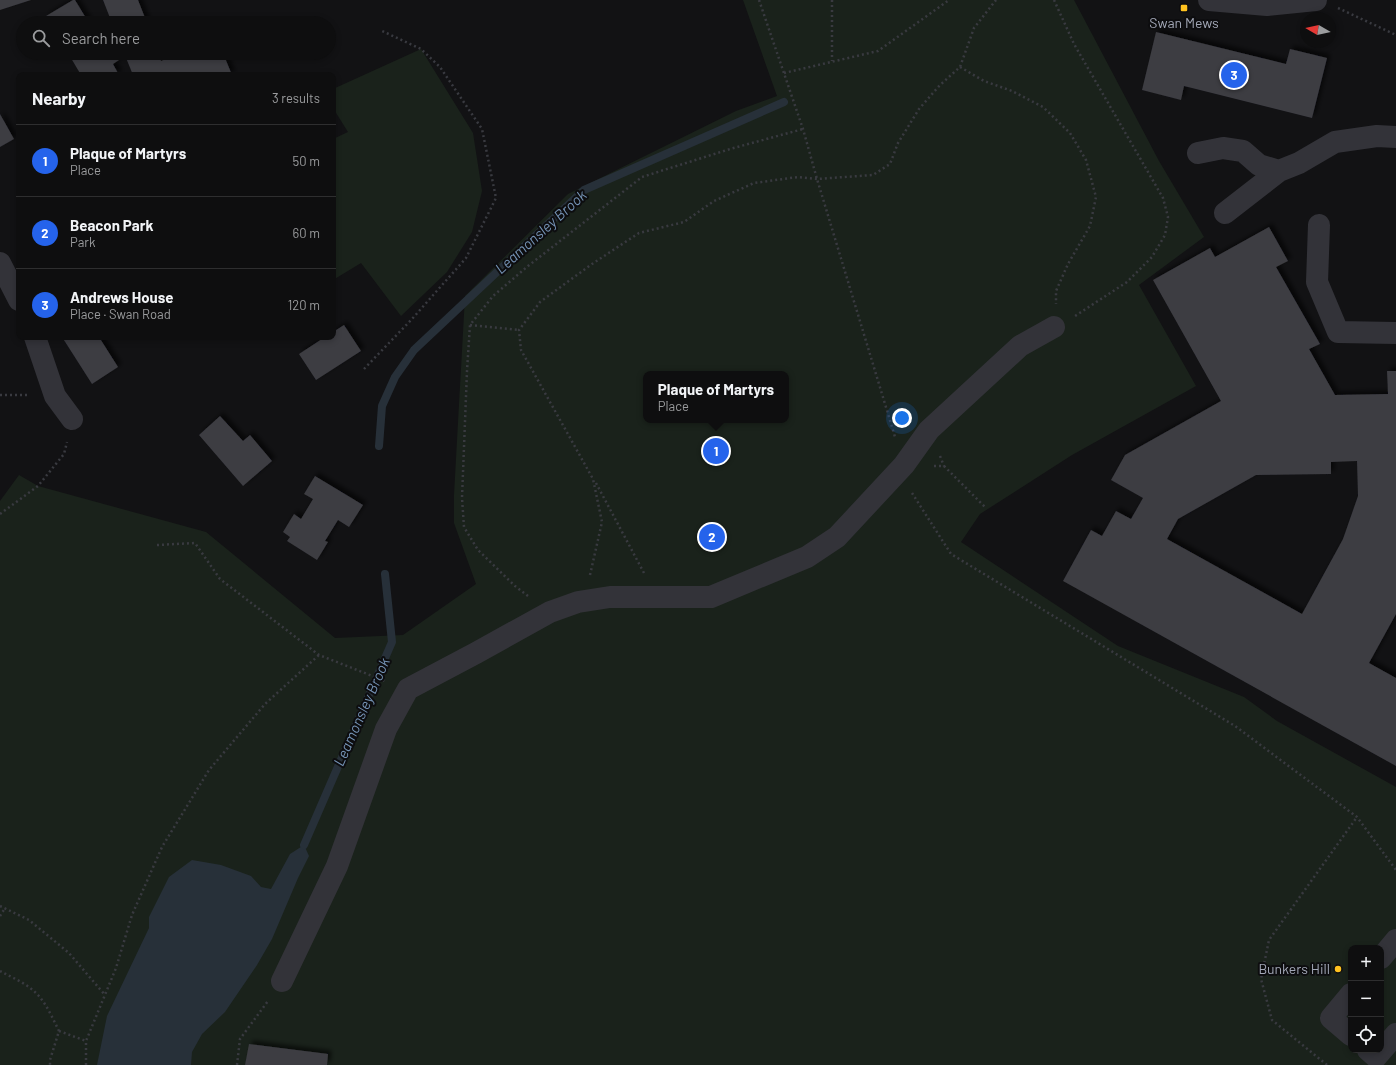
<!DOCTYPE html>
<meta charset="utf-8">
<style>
:root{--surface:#0e0e0f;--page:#171718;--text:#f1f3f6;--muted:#9b9c9e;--line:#2e2e2f;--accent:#2563eb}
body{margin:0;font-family:Barlow,sans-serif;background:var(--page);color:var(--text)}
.controls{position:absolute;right:12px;bottom:12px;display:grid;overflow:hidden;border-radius:8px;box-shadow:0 2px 6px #0003}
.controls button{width:36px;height:36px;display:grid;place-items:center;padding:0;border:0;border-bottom:1px solid var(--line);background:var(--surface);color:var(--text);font:20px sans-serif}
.compass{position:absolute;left:1300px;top:12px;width:36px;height:36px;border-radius:50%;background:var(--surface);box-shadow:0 2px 6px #0003;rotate:279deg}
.you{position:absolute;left:902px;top:418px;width:14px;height:14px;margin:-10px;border:3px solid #fff;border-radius:50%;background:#1a73e8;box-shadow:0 0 0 6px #1a73e833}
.badge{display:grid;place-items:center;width:26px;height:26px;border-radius:50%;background:var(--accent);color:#fff;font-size:13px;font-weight:700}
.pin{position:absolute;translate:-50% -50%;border:2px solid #fff;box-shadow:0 1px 4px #0006}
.popup{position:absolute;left:643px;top:371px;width:146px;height:52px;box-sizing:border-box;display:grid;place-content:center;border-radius:8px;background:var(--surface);filter:drop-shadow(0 1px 3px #0005);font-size:13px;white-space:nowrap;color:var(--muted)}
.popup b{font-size:15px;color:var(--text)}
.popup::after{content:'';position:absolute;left:50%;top:100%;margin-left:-8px;border:8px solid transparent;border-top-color:var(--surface)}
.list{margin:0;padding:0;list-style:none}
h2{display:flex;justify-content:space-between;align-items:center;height:52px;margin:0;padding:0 16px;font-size:17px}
h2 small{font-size:13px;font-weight:400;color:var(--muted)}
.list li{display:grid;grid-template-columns:26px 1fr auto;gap:12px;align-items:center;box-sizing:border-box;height:72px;padding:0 16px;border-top:1px solid var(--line)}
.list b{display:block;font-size:15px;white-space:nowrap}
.list p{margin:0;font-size:13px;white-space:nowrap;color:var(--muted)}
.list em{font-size:13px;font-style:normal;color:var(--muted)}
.icon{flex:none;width:22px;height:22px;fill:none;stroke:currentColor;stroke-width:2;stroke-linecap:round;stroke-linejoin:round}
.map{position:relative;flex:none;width:1396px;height:1065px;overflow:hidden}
.search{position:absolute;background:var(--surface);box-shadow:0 2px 6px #0003;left:16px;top:16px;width:320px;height:44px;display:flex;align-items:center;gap:10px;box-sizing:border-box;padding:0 14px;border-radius:22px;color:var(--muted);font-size:15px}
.panel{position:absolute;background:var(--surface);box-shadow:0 2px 6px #0003;left:16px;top:72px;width:320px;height:268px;border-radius:8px}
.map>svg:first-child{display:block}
.green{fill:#1a221b;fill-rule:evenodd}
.water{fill:#273039}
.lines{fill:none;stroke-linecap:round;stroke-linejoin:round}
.stream{stroke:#273039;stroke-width:8}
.building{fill:#3c3c42;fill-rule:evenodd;filter:url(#shadow)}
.path{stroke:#393a40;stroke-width:2.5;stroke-dasharray:2 3;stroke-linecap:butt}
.minor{stroke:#333339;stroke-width:22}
.poi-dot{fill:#ffc21f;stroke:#0d0d0f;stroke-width:1.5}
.labels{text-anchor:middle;stroke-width:4;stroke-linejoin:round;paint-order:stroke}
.poi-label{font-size:14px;fill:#a2a7b6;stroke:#0d0d0f}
.water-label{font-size:15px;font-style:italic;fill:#7593b5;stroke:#0d0d0f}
</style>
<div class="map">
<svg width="1396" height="1065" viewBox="0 0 1396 1065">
<defs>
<filter id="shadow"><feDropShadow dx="3.5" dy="-3.5" stdDeviation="2" flood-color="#0009"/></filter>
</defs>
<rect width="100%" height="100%" fill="#121214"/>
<path class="green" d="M743,0H1074L1159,161L1204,237L1139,285L1196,386L1072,455L980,514L961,542L1118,646L1244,697L1277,721L1396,787V1065H0V501L19,475L38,486L206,532L335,638L403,635L476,584L454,523V495L465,296L568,194L736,111L777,96ZM646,374H786V420H646ZM1351,948H1381V1050H1351Z
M421,49L473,133L482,191L472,232L447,272L401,316L361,263L333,280V139L348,132L333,108V89Z"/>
<path class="water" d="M304,845L309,856L298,878L272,939L257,965L225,1012L202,1034L192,1052L191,1065H97L107,1016L149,928V917L169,877L192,860L221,865L251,876L261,887L271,889L290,854Z"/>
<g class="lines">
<path class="stream" d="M379,446L382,406L395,377L414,350L584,190L784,102
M304,845L392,642L385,574"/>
</g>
<path class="building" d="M0,0H31L0,10Z
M73,0H75L89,23H50L46,16Z
M103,0H138L147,23H112Z
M1156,32L1286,64L1290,49L1327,58L1312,118L1184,86L1181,100L1142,90Z
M68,53H114L119,60L113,64L119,75H81Z
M124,53H158L161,61L181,53H223L232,75H133Z
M0,114L14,139L0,147Z
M1269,227L1288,261L1276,267L1320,344L1309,349L1335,395L1388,394L1387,371H1396V614L1369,663L1396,678V766L1063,581L1091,530L1102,536L1116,511L1131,519L1143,498L1111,480L1125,455L1221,401L1153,280L1210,248L1215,257ZM1357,461L1358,496L1343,539L1302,614L1167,539L1178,519L1256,475L1331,474V462Z
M344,325L361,351L316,380L299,354L325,337H333V332Z
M62,337H99L118,367L92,384Z
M220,416L243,441L250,435L272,461L243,486L199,435Z
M315,476L363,505L349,527L338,520L325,541L328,542L317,560L287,541L290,537L283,532L294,514L301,519L313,499L304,494Z
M249,1044L328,1054L327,1065H245Z"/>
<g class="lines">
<path class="path" d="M759,0L803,129L817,179L895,437
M832,0V61
M1054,0L1074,44L1163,198L1168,217L1165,235L1152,257L1127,282L1075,316
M1338,8L1396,35
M960,67L984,81L1012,91L1043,107L1070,133L1086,160L1096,197L1090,226L1068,264L1056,291V304
M784,73L878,51L949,0
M470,325L519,330
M364,369L412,319L466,258L496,198L482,129L440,67L421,49L380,30
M0,395H29
M940,456L944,466
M934,466H944L985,507
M596,483L644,573
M912,493L951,554L1235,726L1357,817L1396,870
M0,514L38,486L64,454L67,442
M157,545L195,543L220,579L319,655L385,681
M590,575L602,522L593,479L521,350L519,330L540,302L592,264L639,233L684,222L714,201L754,183L798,177L817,179L873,175L890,164L898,143L919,109L940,85L960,67L974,28L996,0
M528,596L515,586L478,550L464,527L462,498L467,371L470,325L493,296L528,266L642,177L730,149L803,129
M0,906L29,920L69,953L105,995
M0,916L5,908
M0,971C13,978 28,984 38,995C47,1005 53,1019 59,1031L50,1060V1065
M59,1031L86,1041
M86,1065V1041L116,968L132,915L162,847L209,770L265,704L319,655
M237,1065L240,1039L268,1001
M1327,1065L1272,1020L1261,979L1269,940L1357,817"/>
<path class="minor" d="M1209,0L1267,5L1316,0
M1198,153L1223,148L1243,151L1259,165L1279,171L1299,163L1335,142L1377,136L1396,137
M1225,213L1279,171
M1319,225L1317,282L1338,332L1396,333
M0,263L19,300
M35,337L55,396L72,419
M1381,958L1396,940
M282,981L337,866L386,729L408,689L476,653L550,612L578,602L610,597H711L807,557L837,537L904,465L929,430L1020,346L1054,327
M1351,994L1331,1018L1351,1035
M1368,1050L1376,1057L1396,1034"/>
</g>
<g class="poi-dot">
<rect x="1180" y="4" width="8" height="8" rx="2"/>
<circle cx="1338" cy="969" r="4"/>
</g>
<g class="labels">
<g class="poi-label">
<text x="1184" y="28">Swan Mews</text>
<text x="1330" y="974" text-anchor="end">Bunkers Hill</text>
</g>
<g class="water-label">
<text transform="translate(541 232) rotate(-42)" y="5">Leamonsley Brook</text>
<text transform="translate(362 712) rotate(-66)" y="5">Leamonsley Brook</text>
</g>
</g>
</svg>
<div class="controls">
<button>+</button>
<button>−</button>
<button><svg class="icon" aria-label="locate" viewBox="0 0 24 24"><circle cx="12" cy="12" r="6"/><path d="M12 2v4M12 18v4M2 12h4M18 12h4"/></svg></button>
</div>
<svg class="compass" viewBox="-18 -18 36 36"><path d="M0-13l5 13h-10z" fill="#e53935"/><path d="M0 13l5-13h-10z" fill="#9b9c9e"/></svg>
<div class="you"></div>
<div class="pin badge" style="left:716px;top:451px">1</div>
<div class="popup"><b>Plaque of Martyrs</b>Place</div>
<div class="pin badge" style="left:712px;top:537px">2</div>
<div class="pin badge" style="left:1234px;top:75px">3</div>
<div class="search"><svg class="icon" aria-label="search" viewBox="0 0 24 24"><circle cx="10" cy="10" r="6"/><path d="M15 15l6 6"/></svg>Search here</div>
<section class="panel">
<h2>Nearby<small>3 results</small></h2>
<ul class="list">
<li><span class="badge">1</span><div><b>Plaque of Martyrs</b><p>Place</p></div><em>50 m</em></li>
<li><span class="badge">2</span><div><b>Beacon Park</b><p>Park</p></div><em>60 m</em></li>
<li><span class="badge">3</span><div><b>Andrews House</b><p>Place · Swan Road</p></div><em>120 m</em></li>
</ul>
</section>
</div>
